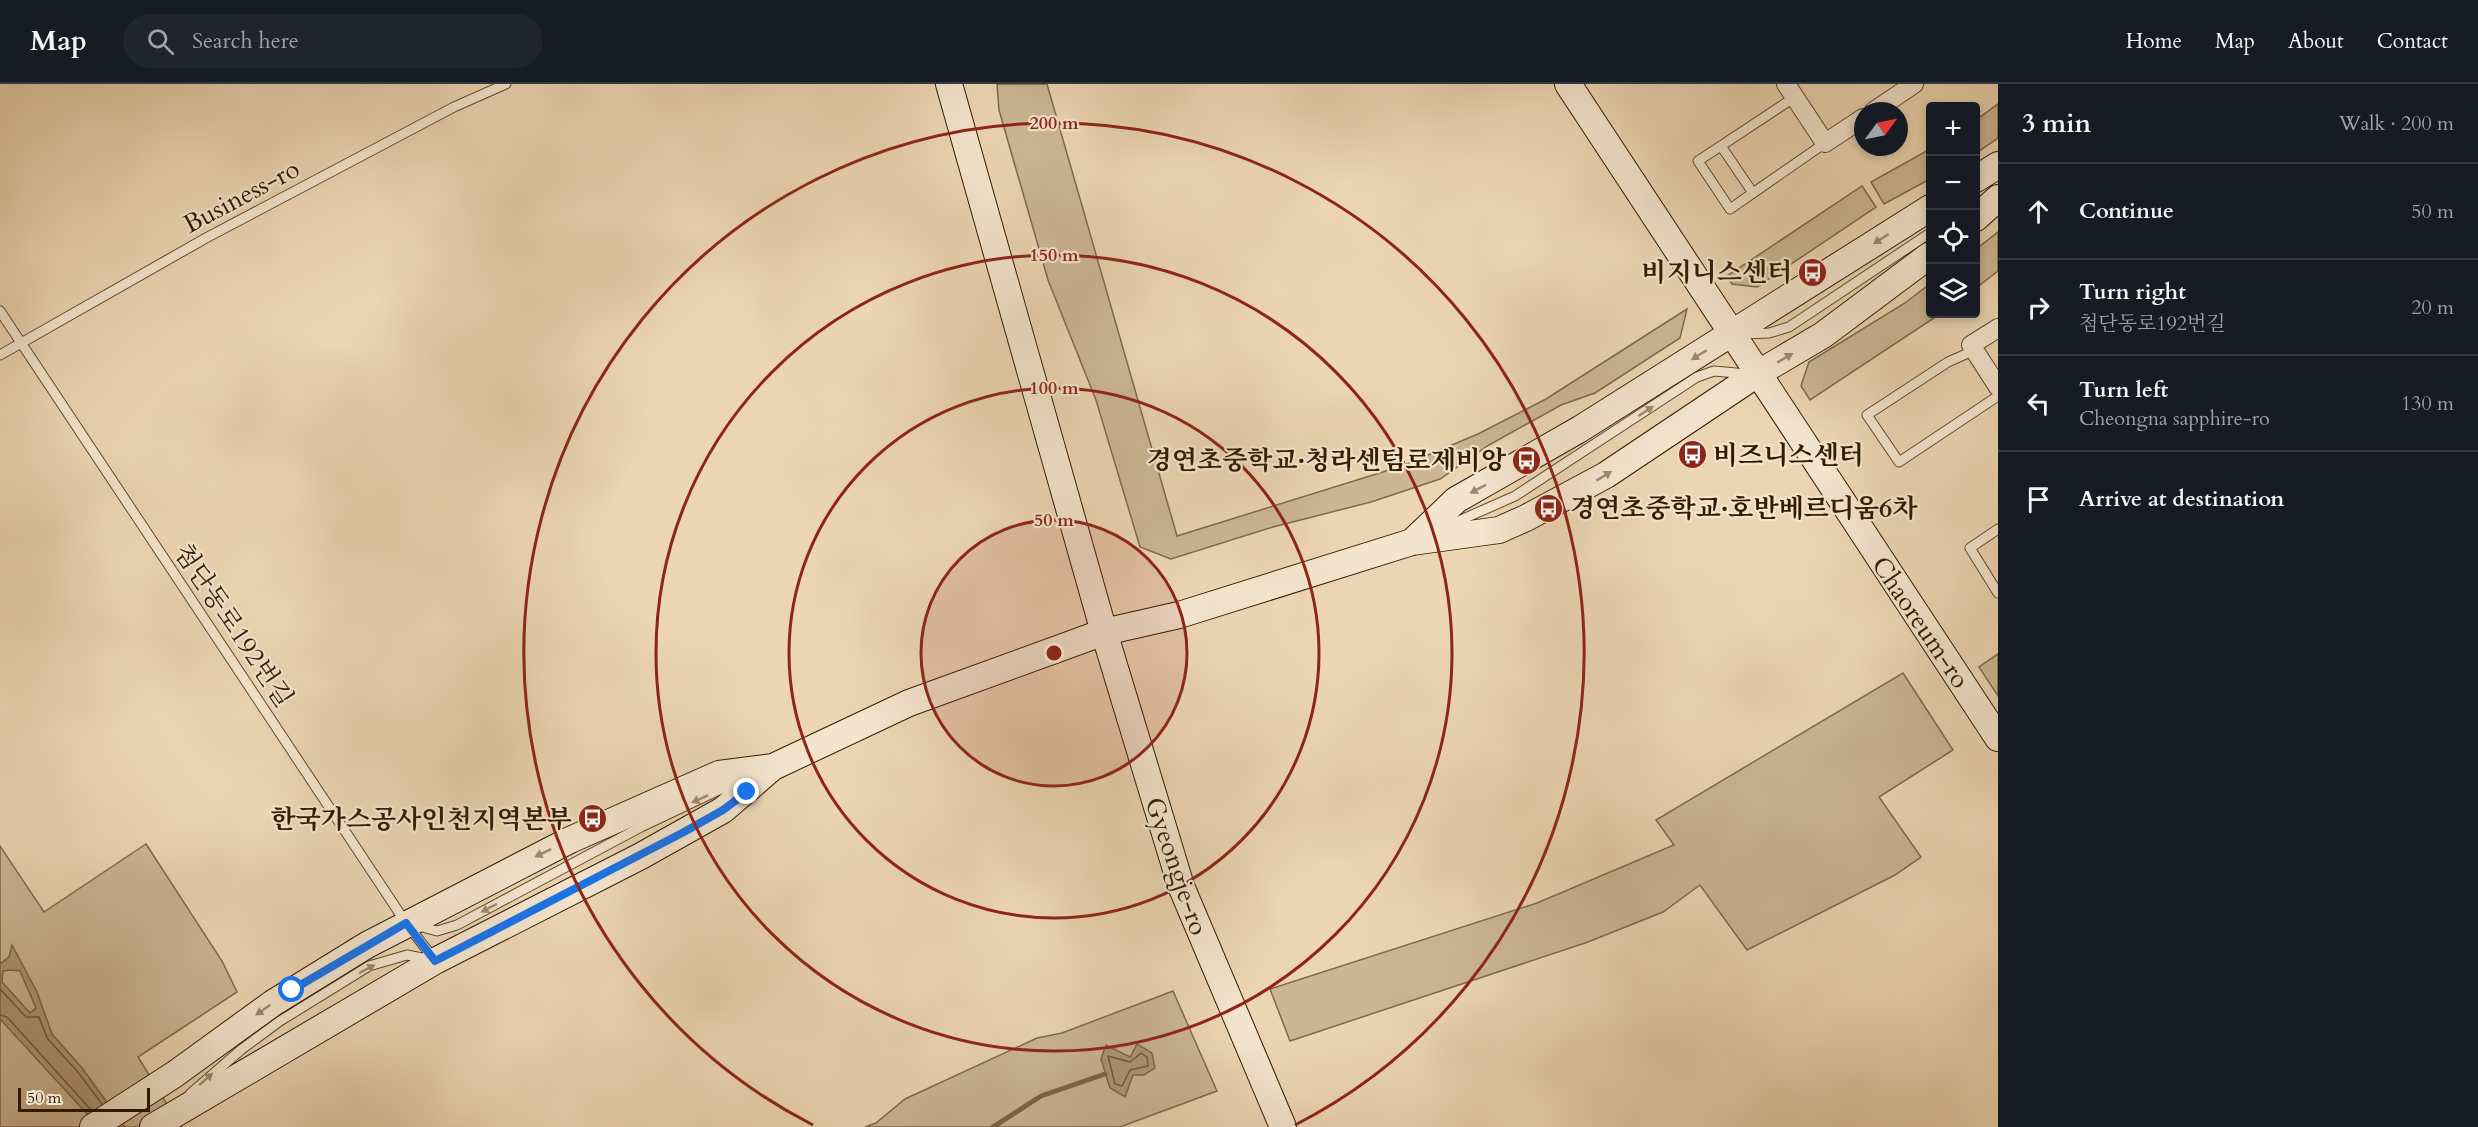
<!DOCTYPE html>
<meta charset="utf-8">
<style>
:root{--surface:#171b24;--page:#20242c;--text:#f1f3f6;--muted:#9ea1a6;--line:#363941}
body{margin:0;font-family:Cardo,"Noto Serif KR",serif;background:var(--page);color:var(--text)}
.controls{position:absolute;right:18px;top:18px;display:grid;overflow:hidden;border-radius:6px;box-shadow:0 3px 9px #0003}
.controls button{width:54px;height:54px;display:grid;place-items:center;padding:0;border:0;border-bottom:2px solid var(--line);background:var(--surface);color:var(--text);font:30px sans-serif}
.compass{position:absolute;left:1854px;top:18px;width:54px;height:54px;border-radius:50%;background:var(--surface);box-shadow:0 3px 9px #0003;rotate:57deg}
.scale{position:absolute;left:18px;bottom:15px;width:132px;box-sizing:border-box;padding-left:6px;border:3px solid #321c00;border-top:0;font-size:16px;line-height:21px;white-space:nowrap;color:#321c00;-webkit-text-stroke:4px #f3e4cd;paint-order:stroke}
.stop{position:absolute;width:18px;height:18px;margin:-14px;border:4px solid #1a73e8;border-radius:50%;background:#fff}
.stop.end{background:#1a73e8;border-color:#fff;box-shadow:0 2px 6px #0008}
.list{margin:0;padding:0;list-style:none}
h2{display:flex;justify-content:space-between;align-items:center;height:78px;margin:0;padding:0 24px;font-size:26px}
h2 small{font-size:20px;font-weight:400;color:var(--muted)}
.list li{display:grid;grid-template-columns:39px 1fr auto;gap:18px;align-items:center;box-sizing:border-box;height:96px;padding:0 24px;border-top:2px solid var(--line)}
.list b{display:block;font-size:22px;white-space:nowrap}
.list p{margin:0;font-size:20px;white-space:nowrap;color:var(--muted)}
.list em{font-size:20px;font-style:normal;color:var(--muted)}
.icon{flex:none;width:33px;height:33px;fill:none;stroke:currentColor;stroke-width:2;stroke-linecap:round;stroke-linejoin:round}
.map{position:relative;flex:none;width:1998px;height:1043px;overflow:hidden}
header{display:flex;align-items:center;gap:36px;box-sizing:border-box;height:84px;padding:0 30px;background:var(--surface);border-bottom:2px solid var(--line)}
header strong{font-size:28px}
nav{display:flex;gap:33px;margin-inline-start:auto;font-size:21px}
.search{width:420px;height:54px;background:var(--page);display:flex;align-items:center;gap:15px;box-sizing:border-box;padding:0 21px;border-radius:33px;color:var(--muted);font-size:22px}
main{display:flex}
aside{flex:1;background:var(--surface)}
.map>svg:first-child{display:block}
.green{fill:#ccb694;stroke:#7f694a;stroke-width:1.5}
.water{fill:#ad9675;stroke:#7c6546;stroke-width:1.5;fill-rule:evenodd}
.lines{fill:none;stroke-linecap:round;stroke-linejoin:round}
.shore{stroke:#70593a;stroke-width:1.5}
.stream{stroke:#7c6546;stroke-width:5}
.lane-casing{stroke:#604a2c;stroke-width:11}
.street-casing{stroke:#604a2c;stroke-width:20}
.secondary-casing{stroke:#321c00;stroke-width:28}
.lane{stroke:#f3e4cd;stroke-width:9}
.street{stroke:#f3e4cd;stroke-width:18}
.secondary{stroke:#f3e4cd;stroke-width:26}
.oneway{fill:#9c8a71}
.route{stroke:#1a73e8;stroke-width:8}
.ring{fill:none;stroke:#8f2418;stroke-width:3}
.labels{text-anchor:middle;stroke-width:4.5;stroke-linejoin:round;paint-order:stroke}
.street-label{font-size:26px;fill:#321c00;stroke:#f3e4cd}
.poi-label{font-size:26px;font-weight:bold;fill:#321c00;stroke:#f3e4cd;text-anchor:end}
.centre{fill:#8f2418;stroke:#f3e4cd;stroke-width:3}
.ring-label{font-size:18px;text-anchor:middle;font-weight:bold;fill:#8f2418;stroke:#f3e4cd;stroke-width:4.5;stroke-linejoin:round;paint-order:stroke}
</style>
<header>
<strong>Map</strong>
<div class="search"><svg class="icon" aria-label="search" viewBox="0 0 24 24"><circle cx="10" cy="10" r="6"/><path d="M15 15l6 6"/></svg>Search here</div>
<nav><a>Home</a><a>Map</a><a>About</a><a>Contact</a></nav>
</header>
<main>
<div class="map">
<svg width="1998" height="1043" viewBox="0 0 1998 1043">
<rect width="100%" height="100%" fill="#ecd5b2"/>
<filter id="stains"><feTurbulence type="fractalNoise" baseFrequency=".00333" numOctaves="4"/><feColorMatrix values="0 0 0 0 .2 0 0 0 0 .09 0 0 0 0 .02 0 0 0 .5 -.17"/></filter>
<radialGradient id="worn" r=".72"><stop offset=".6" stop-color="#630" stop-opacity="0"/><stop offset="1" stop-color="#630" stop-opacity=".3"/></radialGradient>
<path class="green" d="M997,0H1047L1177,452L1402,382L1478,350L1546,315L1687,225L1680,254L1595,309L1561,321L1489,361L1440,395L1371,418L1273,443L1171,475L1140,463L1096,316L1048,196L999,26Z
M1998,20V54L1976,69V36Z
M1930,65V95L1884,120L1871,98Z
M1862,102L1876,123L1757,203L1732,200L1727,192Z
M1998,148V187L1976,204V165Z
M1930,200V230H1940L1810,316L1801,302L1809,278L1905,219Z
M1998,570V612L1979,583Z
M1903,589L1953,666L1879,713L1921,773L1895,791L1747,866L1700,801L1663,828L1588,858L1290,957L1270,905L1537,819L1674,761L1656,736Z
M146,760L222,877L237,908L138,973L181,1043H0V762L44,828Z
M1173,907L1217,1007L1120,1043H865L876,1039L905,1015L1037,954L1062,949Z"/>
<path class="water" d="M12,861L37,908L52,950L82,984L125,1043H99L0,935V880L9,873ZM10,886L20,887L36,924L30,929L2,898L3,887Z
M1137,960L1152,969L1155,984L1144,991H1133L1125,1013L1110,1004L1101,975L1106,961L1130,973Z"/>
<g class="lines">
<path class="shore" d="M0,905L26,933H39L47,954L77,987L102,1020
M0,931L7,933L92,1027
M1141,969L1147,973L1148,982L1130,986L1122,1002L1115,1000L1108,972L1130,978Z"/>
<path class="stream" d="M993,1043L1041,1012L1105,990"/>
<defs>
<path id="lane" d="M1795,13L1698,77L1730,125L1825,59
M1721,62L1753,109
M0,227L406,839L434,875
M1743,250L1769,249L1789,243L1930,149
M1975,266L1948,278L1867,331L1899,378L1998,312
M0,271L206,154L454,23L506,0
M1445,443L1515,412L1697,293L1714,287L1747,290
M1998,445L1970,464L1998,509
M415,841L437,847L457,841L641,743L740,696
M190,1010L242,965L280,937L369,882L407,871L427,875"/>
<path id="street" d="M1786,0L1825,59L1863,34
M1874,27L1914,0
M1998,244L1971,261L1998,303"/>
<path id="secondary" d="M949,0L1104,548L1181,802L1283,1043
M1568,0L1998,654
M1976,95L1998,81
M1976,134L1998,114
M1412,458L1456,416L1580,345L1930,124
M93,1043L175,990L273,919L367,861L570,756L719,690L773,683L909,619L1104,548L1179,531L1412,458L1499,446L1526,434L1606,391L1757,290L1823,251L1930,171
M153,1043L435,877L641,772L723,726L773,683"/>
</defs>
<use href="#lane" class="lane-casing"/>
<use href="#street" class="street-casing"/>
<use href="#secondary" class="secondary-casing"/>
<use href="#lane" class="lane"/>
<use href="#street" class="street"/>
<use href="#secondary" class="secondary"/>
</g>
<defs><path id="oneway-solid" d="M-6-.8H1V-3.2L6.5 0L1 3.2V.8H-6Z" transform="scale(1.5)"/></defs>
<g class="oneway">
<use href="#oneway-solid" transform="translate(1881 155) rotate(147)"/>
<use href="#oneway-solid" transform="translate(1699 271) rotate(148)"/>
<use href="#oneway-solid" transform="translate(1785 274) rotate(-31)"/>
<use href="#oneway-solid" transform="translate(1646 327) rotate(-33)"/>
<use href="#oneway-solid" transform="translate(1604 392) rotate(-31)"/>
<use href="#oneway-solid" transform="translate(1478 405) rotate(153)"/>
<use href="#oneway-solid" transform="translate(700 715) rotate(155)"/>
<use href="#oneway-solid" transform="translate(543 769) rotate(154)"/>
<use href="#oneway-solid" transform="translate(489 824) rotate(153)"/>
<use href="#oneway-solid" transform="translate(367 885) rotate(-28)"/>
<use href="#oneway-solid" transform="translate(263 926) rotate(145)"/>
<use href="#oneway-solid" transform="translate(206 995) rotate(-42)"/>
</g>
<g class="lines">
<path class="route" d="M292,906L406,839L435,877L684,748L723,726L747,708"/>
</g>
<circle cx="1054" cy="569" r="133" fill="#8f2418" fill-opacity=".12"/>
<g class="ring">
<circle cx="1054" cy="569" r="133"/>
<circle cx="1054" cy="569" r="265"/>
<circle cx="1054" cy="569" r="398"/>
<path d="M813 1041A530 530 0 1 1 1295 1041"/>
</g>
<defs>
<symbol id="bus-disc" viewBox="-11 -11 22 22"><circle r="9.5" fill="#8f2418" stroke="#f3e4cd"/><path d="M-5-6H5V4H4V6H2V4H-2V6H-4V4H-5ZM-3.5-4V0h7V-4ZM-3.5 1.2v1.5H-2V1.2ZM2 1.2v1.5H3.5V1.2Z" fill="#fff"/></symbol>
</defs>
<g fill-rule="evenodd">
<use href="#bus-disc" x="1796" y="172" width="33" height="33"/>
<use href="#bus-disc" x="1676" y="354" width="33" height="33"/>
<use href="#bus-disc" x="1510" y="360" width="33" height="33"/>
<use href="#bus-disc" x="1532" y="408" width="33" height="33"/>
<use href="#bus-disc" x="576" y="718" width="33" height="33"/>
</g>
<g class="labels">
<g class="street-label">
<text transform="translate(241 112) rotate(-28)" y="9">Business-ro</text>
<text transform="translate(1921 538) rotate(56)" y="9">Chaoreum-ro</text>
<text transform="translate(234 541) rotate(56)" y="9">첨단동로192번길</text>
<text transform="translate(1177 782) rotate(71)" y="9">Gyeongje-ro</text>
</g>
<g class="poi-label">
<text x="1792" y="197">비지니스센터</text>
<text x="1713" y="380" text-anchor="start">비즈니스센터</text>
<text x="1506" y="385">경연초중학교·청라센텀로제비앙</text>
<text x="1570" y="433" text-anchor="start">경연초중학교·호반베르디움6차</text>
<text x="572" y="744">한국가스공사인천지역본부</text>
</g>
</g>
<circle cx="1054" cy="569" r="9" class="centre"/>
<g class="ring-label">
<text x="1054" y="45">200 m</text>
<text x="1054" y="177">150 m</text>
<text x="1054" y="310">100 m</text>
<text x="1054" y="442">50 m</text>
</g>
<rect width="100%" height="100%" filter="url(#stains)"/>
<rect width="100%" height="100%" fill="url(#worn)"/>
</svg>
<div class="controls">
<button>+</button>
<button>−</button>
<button><svg class="icon" aria-label="locate" viewBox="0 0 24 24"><circle cx="12" cy="12" r="6"/><path d="M12 2v4M12 18v4M2 12h4M18 12h4"/></svg></button>
<button><svg class="icon" aria-label="layers" viewBox="0 0 24 24"><path d="M12 4l9 5-9 5-9-5zM3 14l9 5 9-5"/></svg></button>
</div>
<svg class="compass" viewBox="-18 -18 36 36"><path d="M0-13l5 13h-10z" fill="#e53935"/><path d="M0 13l5-13h-10z" fill="#9ea1a6"/></svg>
<div class="scale">50 m</div>
<div class="stop" style="left:292px;top:906px"></div>
<div class="stop end" style="left:747px;top:708px"></div>
</div>
<aside>
<h2>3 min<small>Walk · 200 m</small></h2>
<ul class="list">
<li><svg class="icon" aria-label="ahead" viewBox="0 0 24 24"><path d="M12 20V5M6 11l6-6 6 6"/></svg><div><b>Continue</b></div><em>50 m</em></li>
<li><svg class="icon" aria-label="right" viewBox="0 0 24 24"><path d="M7 20v-9h11M14 6l5 5-5 5"/></svg><div><b>Turn right</b><p>첨단동로192번길</p></div><em>20 m</em></li>
<li><svg class="icon" aria-label="left" viewBox="0 0 24 24"><path d="M17 20v-9H6M10 6l-5 5 5 5"/></svg><div><b>Turn left</b><p>Cheongna sapphire-ro</p></div><em>130 m</em></li>
<li><svg class="icon" aria-label="arrive" viewBox="0 0 24 24"><path d="M6 21V4h12l-3 4 3 4H6"/></svg><div><b>Arrive at destination</b></div></li>
</ul>
</aside>
</main>
